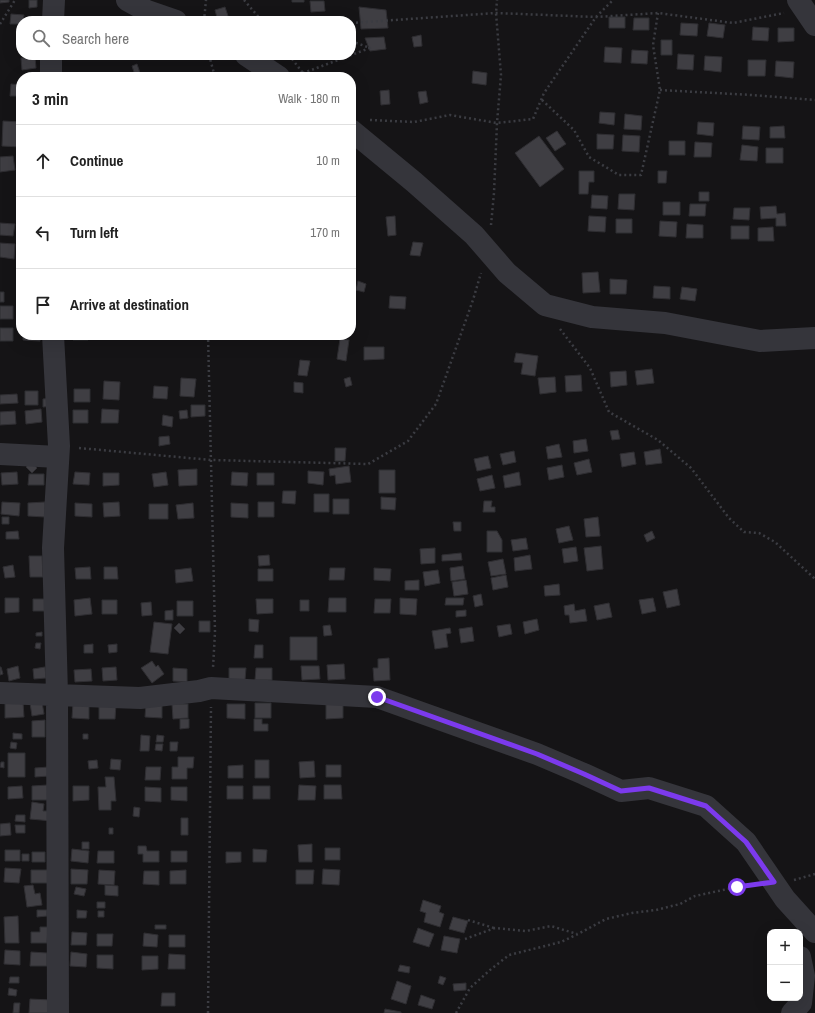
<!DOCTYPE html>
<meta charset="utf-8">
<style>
:root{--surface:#fff;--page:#f6f6f6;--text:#222;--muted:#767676;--line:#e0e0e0}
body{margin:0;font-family:"Archivo Narrow",sans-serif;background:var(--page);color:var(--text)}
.controls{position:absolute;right:12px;bottom:12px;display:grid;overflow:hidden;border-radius:8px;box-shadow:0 4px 16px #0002}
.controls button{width:36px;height:36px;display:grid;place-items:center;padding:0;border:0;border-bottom:1px solid var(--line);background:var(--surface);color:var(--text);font:20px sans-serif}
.stop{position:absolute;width:12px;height:12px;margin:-9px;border:3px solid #7c3aed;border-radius:50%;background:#fff}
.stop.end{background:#7c3aed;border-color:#fff;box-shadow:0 1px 4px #0008}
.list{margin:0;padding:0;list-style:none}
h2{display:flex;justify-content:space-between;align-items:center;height:52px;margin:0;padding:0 16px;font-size:17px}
h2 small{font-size:13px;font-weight:400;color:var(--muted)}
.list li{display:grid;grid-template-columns:26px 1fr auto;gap:12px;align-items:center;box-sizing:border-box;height:72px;padding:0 16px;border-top:1px solid var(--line)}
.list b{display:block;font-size:15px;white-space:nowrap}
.list em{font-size:13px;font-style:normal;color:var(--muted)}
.icon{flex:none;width:22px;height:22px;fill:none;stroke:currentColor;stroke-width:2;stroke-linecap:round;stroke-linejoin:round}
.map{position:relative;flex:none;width:815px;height:1013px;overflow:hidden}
.search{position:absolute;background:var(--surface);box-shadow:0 4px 16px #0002;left:16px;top:16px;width:340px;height:44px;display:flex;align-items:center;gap:10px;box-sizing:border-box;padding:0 14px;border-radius:16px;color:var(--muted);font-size:15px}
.panel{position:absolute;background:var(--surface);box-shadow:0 4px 16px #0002;left:16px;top:72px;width:340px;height:268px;border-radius:16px}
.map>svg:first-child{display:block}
.building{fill:#3f3e43;stroke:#2f2e32}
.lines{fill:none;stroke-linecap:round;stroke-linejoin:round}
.path{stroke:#3b3c42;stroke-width:2.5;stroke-dasharray:2 3;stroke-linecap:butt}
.minor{stroke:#35353b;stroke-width:22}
.route{stroke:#7c3aed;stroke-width:5}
</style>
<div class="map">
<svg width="815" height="1013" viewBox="0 0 815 1013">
<rect width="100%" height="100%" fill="#151416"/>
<path class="building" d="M0,0H9V2L0,3Z
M29,0H37V7L29,8Z
M292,0H304V2H292Z
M310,1H324L325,11L311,12Z
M225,7L229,19L218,21L215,10Z
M359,7L386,10L388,28L361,29Z
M11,14L24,15L23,21H21V24H10Z
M79,17L97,19V21H78Z
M609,17H625V28H609Z
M634,18H649V30H633Z
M681,23L698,24L697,36L680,35Z
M709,23L725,25L723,38L707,36Z
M753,27L769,28L768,41L752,40Z
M778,28H794V41L778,42Z
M421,35L422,46L414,47L412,37Z
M384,37L386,49L370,51L365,38Z
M661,40H672V55H661Z
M605,47L622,48L621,63L604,62Z
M632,50L648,51L647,64L631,63Z
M678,54L694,55L693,70L677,69Z
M705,56L722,57L721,72L704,70Z
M35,57L36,68L22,70L21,58Z
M748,60H766L765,76H748Z
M776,61L794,62L793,78L775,76Z
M137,64L140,73L135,75L132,66Z
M473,71L487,73L486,85L472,83Z
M11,84L21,85V96H10Z
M389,90L390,104L381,105L380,91Z
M426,91L428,102L420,104L418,92Z
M600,112L615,113L614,125L599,123Z
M625,114L642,116L641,130L624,129Z
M3,121L21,122V147L2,146Z
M698,122L714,123L713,136L697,134Z
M743,126L760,127L759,140L742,139Z
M784,126L785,138H770V127Z
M557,131L566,144L555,151L546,138Z
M597,134L614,135L613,149H597Z
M623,135L640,136L639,152L622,151Z
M539,136L564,169L540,187L515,153Z
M669,141H685V155H669Z
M695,142L712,143L711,157H694Z
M742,145L758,147L757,161L740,160Z
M766,148H783V163H766Z
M13,156L15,170L0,172V157Z
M351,167H352L355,176H351Z
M579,171H594V182H589L588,194H579Z
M658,171H667L666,183H658Z
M699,192H709V201H699Z
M619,194H635L634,210L618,209Z
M592,195L608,196L607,209L591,208Z
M663,202H680V215H663Z
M690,204H706L705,216H689Z
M776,206L777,214L785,213L786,226H776V218L761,219L760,207Z
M734,208H750L749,220L733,219Z
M395,216L396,235L388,236L386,217Z
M589,216L606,217L605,232L588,231Z
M616,219H632V233H616Z
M660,221L677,222L676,237L659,236Z
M0,223L15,224L13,236L0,235Z
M687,224L703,225V238H686Z
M731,226H749V239H731Z
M773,227L774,241H758V228Z
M413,242L423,243L420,256L410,255Z
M0,243L15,244L14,259L0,257Z
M598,272L600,292L583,293L582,273Z
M610,279L627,280L626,294H610Z
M358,281L366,284L364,292L356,290Z
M654,286L670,287V299L653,298Z
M682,287L697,289L695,301L680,299Z
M0,292H4V302H0Z
M390,296L406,297L405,309L389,308Z
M0,306H13V319H0Z
M0,328H13V341H0Z
M23,335H40V341L23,340Z
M73,335H88V340H73Z
M103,335H120V338H103Z
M153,335H169V337H153Z
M180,335H196V337L180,336Z
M340,339L349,340L346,361L337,359Z
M364,347H384V359L364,360Z
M516,353L538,356L535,376L521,374L523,363L514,362Z
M300,360L310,361L307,376L298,375Z
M652,369L654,383L637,385L635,371Z
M626,371L627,385L611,387L610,372Z
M581,375L582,391L566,392L565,376Z
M350,377L352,385L346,387L344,379Z
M555,377L556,392L540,394L538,378Z
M181,378L196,379L194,397L180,396Z
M104,381L120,382L119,400L103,399Z
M294,382L303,383V393L294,392Z
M154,386L168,387L167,399L153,398Z
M74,389H90V402H74Z
M25,391H38V405H25Z
M17,394L18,403L0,404V395Z
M53,398L54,406L43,407V399Z
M191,405H205V416L191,417Z
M41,409L42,422L26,424L25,411Z
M102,409L119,410L118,423H101Z
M73,410H88V423H73Z
M187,410L188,418L180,419L179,411Z
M15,411L16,424L0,425V412Z
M163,415L173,417L172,427L162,425Z
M618,430L620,439L612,440L610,431Z
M169,436L170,444L159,446V437Z
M586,439L588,451L574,453L573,441Z
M559,444L562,457L548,459L546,447Z
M335,448H346L345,461H335Z
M660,449L662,463L646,465L644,452Z
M514,451L516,462L503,465L500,454Z
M634,452L636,464L622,467L620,454Z
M488,456L491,468L477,471L474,459Z
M589,459L592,472L577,475L574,463Z
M31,462L37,468L32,473L26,467Z
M562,465L564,477L549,480L547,468Z
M349,466L351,482L336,484L335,475L330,476L329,469Z
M197,469V485L179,486L178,470Z
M379,470H395V493H379Z
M308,471L324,472L323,485L308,483Z
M17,472L18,484L2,485L1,473Z
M75,472L90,473L89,485L73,484Z
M166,472L168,485L154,487L152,474Z
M232,472L248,473L247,486L231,485Z
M519,472L521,485L505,488L503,476Z
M103,473H119V485L103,486Z
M257,473H274V485H257Z
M29,474H44V485H28Z
M492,475L495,488L480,491L477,479Z
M283,491H296L295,504L282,503Z
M314,494H329V512H314Z
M381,497L396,498L395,510L381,509Z
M333,499H349V514H333Z
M484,501H492L491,507H495V512H483Z
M2,502L20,503L19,516L1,514Z
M45,502V517L28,516V503Z
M119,502L120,516L104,517L103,503Z
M258,502H274V517H258Z
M75,503L92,504V517L75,516Z
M193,503L194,518L178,519L176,505Z
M231,503L248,504V518L231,517Z
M149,504H168V519H149Z
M2,517H9V524H2Z
M598,517L600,536L586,537L584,519Z
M453,522H461V531H454Z
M569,526L573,540L559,543L556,529Z
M18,531L19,539H6V532Z
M487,531H497L502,540V552H487Z
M652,531L655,538L647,542L644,535Z
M526,538L528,549L513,551L511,540Z
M601,546L603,569L587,571L584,548Z
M576,547L578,561L564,563L562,549Z
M435,548V563L421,564L420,549Z
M461,553L462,560L442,561V555Z
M269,555L270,565L259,566L258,556Z
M530,555L532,569L515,571L514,558Z
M29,556H42L43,577H30Z
M503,559L506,574L491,576L488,562Z
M13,565L15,577L5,578L3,567Z
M463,566L465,579L451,581L450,568Z
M90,567L91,579H76L75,568Z
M104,567H117L118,579H104Z
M191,568L193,581L176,583L175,570Z
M330,568H345L344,580H329Z
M374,568L391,569L390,581L374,580Z
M258,569H273V581H258Z
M438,570L440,583L425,586L423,572Z
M506,575L508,587L493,590L491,578Z
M419,580V590H405V581Z
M466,580L468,594L454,596L452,582Z
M559,584L560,595L545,596L544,586Z
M677,589L680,605L667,608L663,592Z
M481,594L483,605L475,607L473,596Z
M5,598H19V612L5,613Z
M90,598L92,614L75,616L74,600Z
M329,598H346V612H328Z
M400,598L417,599L416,615L400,614Z
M446,598H464L463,605H445Z
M653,598L656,611L642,614L639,600Z
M33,599H45V611H33Z
M256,599H273V613L257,614Z
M375,599H391L390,613H374Z
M102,600H117V614H102Z
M300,600H309V611H300Z
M177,601H193V616H177Z
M151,602L152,615L142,616L141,603Z
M609,603L612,617L597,620L594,606Z
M574,604L575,611L585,609L587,621L570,623L569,615H565L564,606Z
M173,610V620H165V611Z
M466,610V616L456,617V611Z
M249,619L259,620L258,632L249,631Z
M537,619L539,630L525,634L523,622Z
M199,621H210V632H199Z
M154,622L172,624L168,654L150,652Z
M179,623L185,629L180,634L174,628Z
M510,624L512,634L499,637L497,626Z
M330,625L332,635L324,636L323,626Z
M472,627L474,641L461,643L459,629Z
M450,628L451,633L446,634L448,647L435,649L432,631Z
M42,632V636H36V633Z
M290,637H317V660H290Z
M36,643H41L40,649L35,648Z
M93,644V653H84V645Z
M117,644V652L109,653L108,645Z
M255,645H263V658H254Z
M389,658L390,680L374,681L373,668H378V659Z
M152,661L156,667L158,665L164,674L152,683L141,668Z
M344,664L345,679L328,680L327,665Z
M18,666L20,678L9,681L7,669Z
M301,666H319L320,679L302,680Z
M0,667H1L3,674L0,675Z
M45,667L46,678L34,679L33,669Z
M116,667L117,680L103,681L102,668Z
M173,668L187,669V682L173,681Z
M229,668H246L245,680H229Z
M256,668H272V680H255Z
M91,669L92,681L75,682L74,670Z
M23,702L24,717L5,718V703Z
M42,702L44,714L32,716L30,703Z
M73,703H89V719L72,718Z
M99,703L116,704L115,719H99Z
M146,703H162V718L145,717Z
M255,703H271V718H255Z
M326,703H343V718L326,719Z
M172,704H188V718L173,719Z
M227,704H245V719L227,718Z
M180,719H189V728L180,729Z
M254,719H262V724H268V731H254Z
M45,720V737H32V721Z
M13,733L22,734V739H13Z
M83,734H88V739H83Z
M141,735L150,736L149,751H140Z
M157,735L164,736L163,742H156Z
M11,742L17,743L16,749L10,748Z
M170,742H178L177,751H170Z
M156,744H163L162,751L155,750Z
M8,753H25V777H8Z
M178,757H194L193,768H187V779H172V767H178Z
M111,759L121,760L120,770L110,769Z
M97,760L98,768L89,769L88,761Z
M255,760H269V778H255Z
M314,761L315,777L300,778L299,762Z
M1,762H4V768L0,767Z
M243,765V778H228V766Z
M326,765H341V777H326Z
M49,767V776L35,777V768Z
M146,767H161L160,780H145Z
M105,777H114L116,801H111V810H99L98,787H106Z
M48,785V800H32V786Z
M299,785L316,786L315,800H298Z
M324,785H341L342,799H324Z
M22,786L23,798L8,799V787Z
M73,786H89V800L73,801Z
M227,786H243V799H227Z
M253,786H270V799H253Z
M145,787L161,788V802L145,801Z
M171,787H187V801L171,800Z
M32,802L44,804L43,811H53L52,821L30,819Z
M134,807L140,808L139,817L133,816Z
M16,815H25V822L15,821Z
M181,818H188V835H181Z
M10,823L11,835L0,836V824Z
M15,825H25V833H16Z
M109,828H113V834H109Z
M82,842H89V849H82Z
M312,844V862H299L298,845Z
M138,846H146L147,851H159V862H143V854H138Z
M325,848H340V860H325Z
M72,849L89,851L88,863L71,861Z
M253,849L267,850L266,862H253Z
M5,850H20V861H5Z
M98,851H114V863H97Z
M171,851H187V862H171Z
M32,852H45V862H32Z
M226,852H241V862L226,863Z
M22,854H29V861H22Z
M5,868L21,869L19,883L4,882Z
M71,869L88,870L87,884H71Z
M323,869L340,870L339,885L322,884Z
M31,870H48V883H31Z
M99,870L115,871L114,885L98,884Z
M186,870V884H170V871Z
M296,870H314L313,884H296Z
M144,871H159V885L143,884Z
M33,885L35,894L40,893L42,905L27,907L24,886Z
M105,885L118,886V896L105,895Z
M76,887L86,889L84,896L74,894Z
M423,900L441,906L439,912L444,914L440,927L424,922L426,913L420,911Z
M97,902H105V908H97Z
M37,910H47V916L37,917Z
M77,910L87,911L86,918H77Z
M98,911H104V917H98Z
M18,916L19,943H5L4,917Z
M453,917L468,921L464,933L449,929Z
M155,925H166V929H155Z
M40,927H48L47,943H31V932H40Z
M418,928L434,934L429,947L413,942Z
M72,932L87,933L86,945H71Z
M144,933L158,935L157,947L143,946Z
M97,934H113L112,946H97Z
M169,935H185V947H169Z
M444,936L460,939L457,953L441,950Z
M5,950L20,951V965L4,964Z
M31,952L47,953V966H30Z
M71,952L87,954L86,967L70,966Z
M169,954L185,955V969H168Z
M97,955H113V969L97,968Z
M142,956H158V969L142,970Z
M400,965L410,967L409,973L398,971Z
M440,976L446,978L443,985L438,983Z
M10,977H19V983H9Z
M397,981L411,986L406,1004L391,999Z
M466,983V990L454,991L453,984Z
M9,988L17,990L16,996L8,995Z
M162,993H175V1006H161Z
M421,995L435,1000L432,1009L418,1005Z
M30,999L51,1000V1013H29Z
M14,1003H20L19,1013H13Z
M385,1009L401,1012V1013H384Z"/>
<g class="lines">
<path class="path" d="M244,0L262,21
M259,18L279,21
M204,21L206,0
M351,23L496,13L596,17L658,13L733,23L784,13
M0,24L15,0
M209,55L215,77
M289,55L306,77
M298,75L370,48L351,41
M660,90L752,95L815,100
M542,100L574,130L589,157L619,175H641L660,90L653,45L658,13
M370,120L414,122L450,115L497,123L533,119L544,93L596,17L613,0
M491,225L494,193L497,123L501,75L496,13L497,0
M560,329L590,368L609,412L658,440L691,468L729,518L744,532L759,533L775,542L815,579
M208,335L215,632L213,668
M79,448L211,460L368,464L408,441L436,404L473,300L481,273
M794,880L815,874
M468,920L494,928
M465,939L495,928L526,931L551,926L577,934
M208,1013L211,707
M456,1013L470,988L490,970L509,955L561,942L578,934L606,919L632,913L656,910L680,904L695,896L737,887L752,885"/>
<path class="minor" d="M127,0L147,11L176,21
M798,0L815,25
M53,21L54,0
M246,55L279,77
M51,77V55
M351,130L414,182L474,235L507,273L545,305L592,317L665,323L760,341L815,338
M53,335L59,446L53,548L57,694L58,1013
M0,454L58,457
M0,693L140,698L199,691L211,688L377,697L537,754L584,774L621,791L649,788L706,806L746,842L785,899L815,932
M792,1013L801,1003L804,976L800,957"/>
</g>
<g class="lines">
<path class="route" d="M377,697L537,754L584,774L621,791L649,788L706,806L746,842L774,882L737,887"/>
</g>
</svg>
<div class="controls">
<button>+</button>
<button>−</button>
</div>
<div class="stop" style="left:737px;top:887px"></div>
<div class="stop end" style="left:377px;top:697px"></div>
<div class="search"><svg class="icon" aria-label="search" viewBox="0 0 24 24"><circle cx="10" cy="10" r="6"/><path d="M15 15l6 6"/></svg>Search here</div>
<section class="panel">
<h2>3 min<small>Walk · 180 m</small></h2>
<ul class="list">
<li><svg class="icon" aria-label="ahead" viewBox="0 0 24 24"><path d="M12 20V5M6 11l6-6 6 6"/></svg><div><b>Continue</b></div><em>10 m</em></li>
<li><svg class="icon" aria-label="left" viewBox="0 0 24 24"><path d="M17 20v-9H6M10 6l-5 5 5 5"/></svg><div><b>Turn left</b></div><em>170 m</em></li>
<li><svg class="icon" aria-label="arrive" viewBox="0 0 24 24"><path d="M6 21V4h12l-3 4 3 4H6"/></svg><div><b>Arrive at destination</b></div></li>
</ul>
</section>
</div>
